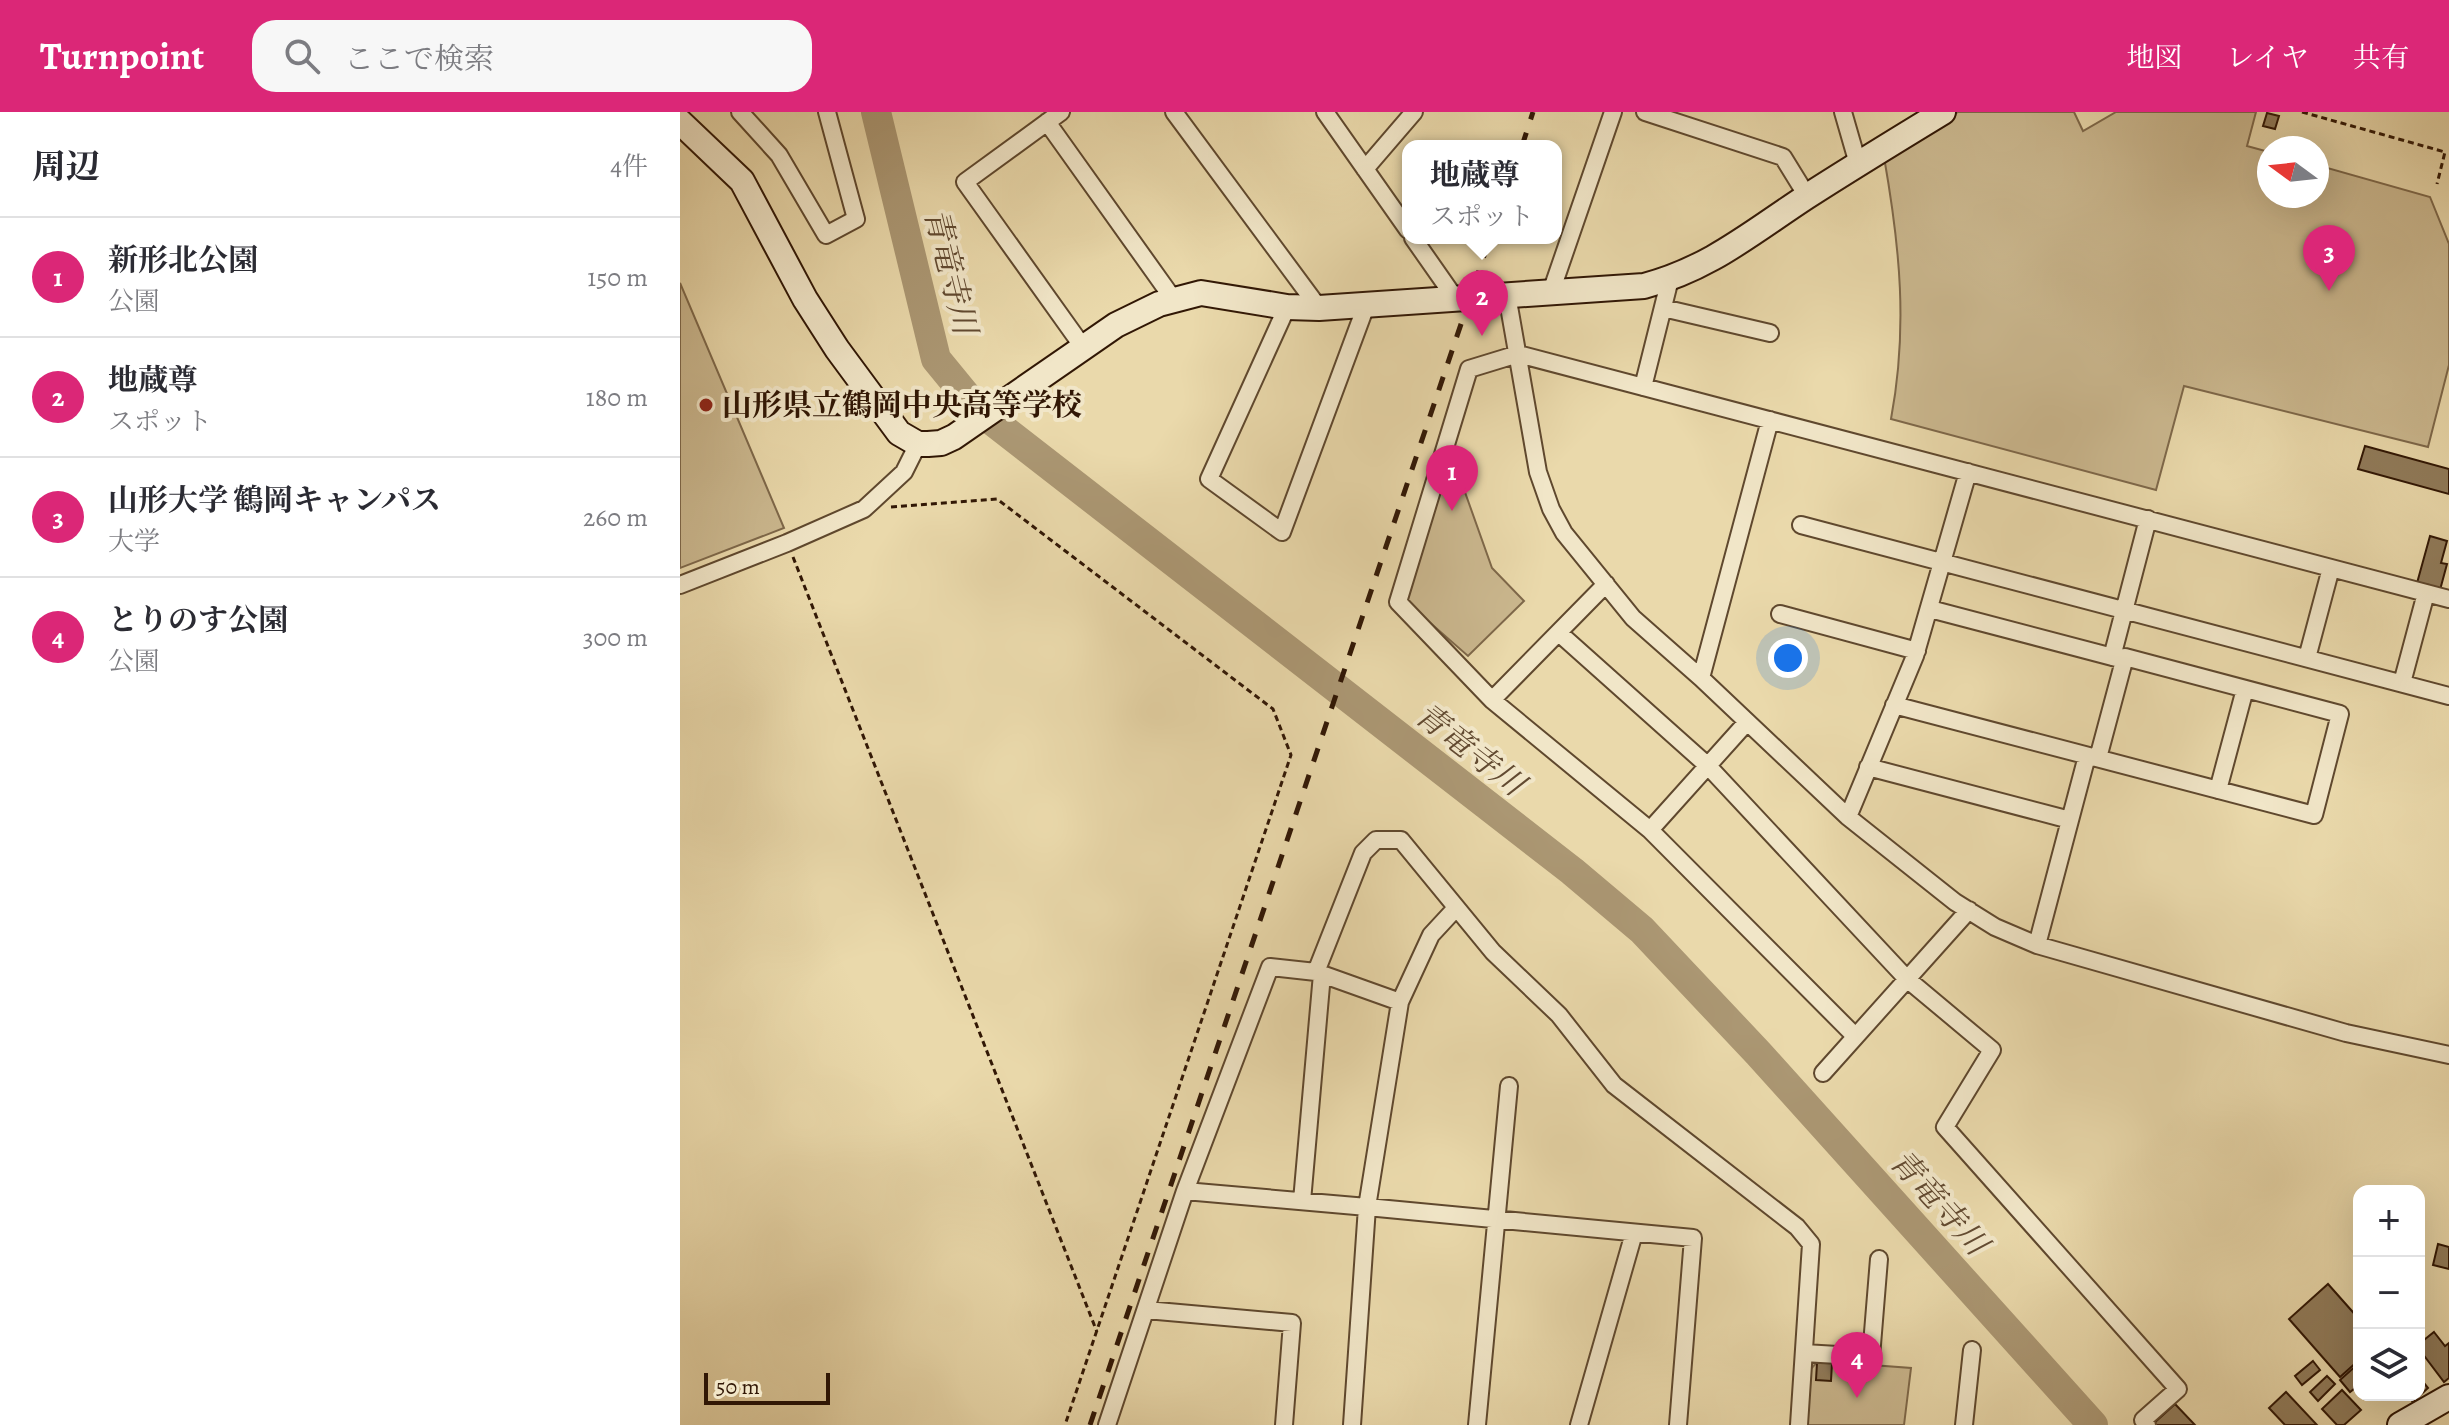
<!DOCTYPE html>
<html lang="ja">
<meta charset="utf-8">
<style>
:root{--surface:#fff;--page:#f7f7f7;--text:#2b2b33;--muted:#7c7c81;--line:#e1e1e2;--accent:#db2777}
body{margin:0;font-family:Alegreya,"Noto Serif JP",serif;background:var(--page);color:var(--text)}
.controls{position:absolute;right:24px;bottom:24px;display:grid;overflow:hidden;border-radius:16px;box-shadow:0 8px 32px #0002}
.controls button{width:72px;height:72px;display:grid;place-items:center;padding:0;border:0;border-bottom:2px solid var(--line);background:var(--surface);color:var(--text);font:40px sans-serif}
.compass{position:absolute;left:1577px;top:24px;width:72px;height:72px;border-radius:50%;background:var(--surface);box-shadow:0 8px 32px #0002;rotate:285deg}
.scale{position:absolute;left:24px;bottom:20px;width:126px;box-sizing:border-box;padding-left:8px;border:4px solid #311705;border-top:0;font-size:22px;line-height:28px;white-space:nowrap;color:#311705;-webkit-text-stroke:6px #f1e6c8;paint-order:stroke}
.you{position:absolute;left:1108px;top:546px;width:28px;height:28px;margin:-20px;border:6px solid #fff;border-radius:50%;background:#1a73e8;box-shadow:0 0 0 12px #1a73e833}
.badge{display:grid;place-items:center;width:52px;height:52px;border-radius:50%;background:var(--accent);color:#fff;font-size:26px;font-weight:700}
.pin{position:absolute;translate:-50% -66px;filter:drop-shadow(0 2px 4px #0008)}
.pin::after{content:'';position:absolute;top:42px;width:28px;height:24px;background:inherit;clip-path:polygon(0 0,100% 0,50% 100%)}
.popup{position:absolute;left:722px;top:28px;width:160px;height:104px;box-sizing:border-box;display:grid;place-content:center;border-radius:16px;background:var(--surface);filter:drop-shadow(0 2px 6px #0005);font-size:26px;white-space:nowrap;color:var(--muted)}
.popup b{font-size:30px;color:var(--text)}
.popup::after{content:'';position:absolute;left:50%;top:100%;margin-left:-16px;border:16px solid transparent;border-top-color:var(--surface)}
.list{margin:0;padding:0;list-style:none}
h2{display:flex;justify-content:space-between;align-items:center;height:104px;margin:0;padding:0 32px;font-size:34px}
h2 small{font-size:26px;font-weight:400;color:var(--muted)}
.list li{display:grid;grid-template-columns:52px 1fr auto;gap:24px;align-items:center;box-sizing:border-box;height:120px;padding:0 32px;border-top:2px solid var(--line)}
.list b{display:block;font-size:30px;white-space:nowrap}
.list p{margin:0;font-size:26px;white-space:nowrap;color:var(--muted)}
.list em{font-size:26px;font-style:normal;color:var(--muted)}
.icon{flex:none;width:44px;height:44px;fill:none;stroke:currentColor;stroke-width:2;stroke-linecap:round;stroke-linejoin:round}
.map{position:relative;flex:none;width:1769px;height:1313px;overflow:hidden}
header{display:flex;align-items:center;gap:48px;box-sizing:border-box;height:112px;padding:0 40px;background:var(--accent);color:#fff}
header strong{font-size:38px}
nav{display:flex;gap:44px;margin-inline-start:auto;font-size:28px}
.search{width:560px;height:72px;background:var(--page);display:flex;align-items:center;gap:20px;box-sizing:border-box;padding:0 28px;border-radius:24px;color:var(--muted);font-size:30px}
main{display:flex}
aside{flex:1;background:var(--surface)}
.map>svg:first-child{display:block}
.green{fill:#cbb88f;stroke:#7e684a;stroke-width:2}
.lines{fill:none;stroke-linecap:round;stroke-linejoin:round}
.river{stroke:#ab9773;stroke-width:30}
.building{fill:#917c5b;stroke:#311705;stroke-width:2}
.street-casing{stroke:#5f482e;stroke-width:20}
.secondary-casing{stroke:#311705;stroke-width:28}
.path{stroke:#311705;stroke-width:3;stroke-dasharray:6 4;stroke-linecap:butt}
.street{stroke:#f1e6c8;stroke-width:16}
.secondary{stroke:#f1e6c8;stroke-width:24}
.rail{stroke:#311705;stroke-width:5;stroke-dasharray:14 14;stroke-linecap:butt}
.poi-dot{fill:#8f2418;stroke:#f1e6c8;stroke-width:3}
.labels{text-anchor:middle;stroke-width:8;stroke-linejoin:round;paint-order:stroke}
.poi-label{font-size:30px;font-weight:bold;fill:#311705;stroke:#f1e6c8;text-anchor:start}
.water-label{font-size:32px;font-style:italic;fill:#624a31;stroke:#f1e6c8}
</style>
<header>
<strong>Turnpoint</strong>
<div class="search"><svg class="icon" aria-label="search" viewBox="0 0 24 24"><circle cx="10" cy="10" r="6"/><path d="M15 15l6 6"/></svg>ここで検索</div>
<nav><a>地図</a><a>レイヤ</a><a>共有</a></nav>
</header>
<main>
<aside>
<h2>周辺<small>4件</small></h2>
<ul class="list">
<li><span class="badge">1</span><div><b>新形北公園</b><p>公園</p></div><em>150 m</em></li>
<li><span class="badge">2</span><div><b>地蔵尊</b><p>スポット</p></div><em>180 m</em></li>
<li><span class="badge">3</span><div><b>山形大学 鶴岡キャンパス</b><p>大学</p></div><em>260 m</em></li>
<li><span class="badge">4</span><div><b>とりのす公園</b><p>公園</p></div><em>300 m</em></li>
</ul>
</aside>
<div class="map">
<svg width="1769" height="1313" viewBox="0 0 1769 1313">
<rect width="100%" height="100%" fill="#ead9ab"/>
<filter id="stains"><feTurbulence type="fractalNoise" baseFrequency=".0025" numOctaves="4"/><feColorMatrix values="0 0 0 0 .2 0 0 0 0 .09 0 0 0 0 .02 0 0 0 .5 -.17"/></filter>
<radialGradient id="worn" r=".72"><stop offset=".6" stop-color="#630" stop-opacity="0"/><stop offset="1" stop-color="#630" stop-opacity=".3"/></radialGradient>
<path class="green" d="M1278,0H1394L1403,19L1436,0H1576L1567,34L1589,40V84H1637V53L1750,85L1769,132V253L1748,335L1504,274L1476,378L1211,307C1228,216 1220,136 1204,45Z
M0,171L104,416L0,456Z
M771,341L812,456L844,489L788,544L724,488Z
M1138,1249L1231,1256L1224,1313H1124L1129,1259Z"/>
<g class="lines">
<path class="river" d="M196,0L256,247L297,297L892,759L962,818L1078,941L1413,1313"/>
</g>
<path class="building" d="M1587,1L1599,4L1595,17L1583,14Z
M1685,334L1769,357V382L1678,357Z
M1750,424L1767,429L1761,451L1767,452L1760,478L1737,471Z
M1758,1132L1769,1135V1157L1753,1153Z
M1648,1172L1679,1207V1248L1660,1265L1609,1207Z
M1754,1220L1765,1234L1769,1231V1266L1764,1270L1739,1237V1232Z
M1633,1249L1640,1258L1622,1273L1615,1264Z
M1137,1251H1152L1151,1269L1136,1268Z
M1679,1251V1263L1676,1266L1679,1273L1670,1280L1660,1268Z
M1647,1264L1655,1272L1638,1289L1630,1280Z
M1739,1265L1748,1276L1733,1290L1727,1283H1739Z
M1662,1278L1681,1298L1664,1313H1657L1642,1297Z
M1606,1280L1637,1313H1605L1589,1296Z
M1495,1292L1515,1313H1474L1473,1312Z"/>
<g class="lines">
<defs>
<path id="street" d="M60,0L99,43L146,123L176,107L147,0
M381,0L285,70L403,235
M494,0L639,196
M645,0L728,118
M965,0L1103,45L1127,84
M1163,0L1178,52
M367,10L494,188
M685,57L734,0
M733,126L775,186
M871,180L933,0
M827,183L858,360L871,397L884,421L953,506L1021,566L1168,705L1275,790L1315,815L1357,833L1666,921L1769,943
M607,195L529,367L602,420L687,191
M983,196L1090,221
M963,275L990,167
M1121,413L1769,584
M0,473L107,431L184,397L224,360L238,332
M1250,497L1444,548
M1100,502L1237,539
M879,521L1028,654L1227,867L1312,938L1265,1015L1498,1277L1463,1308L1467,1313
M1432,545L1468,407
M1627,546L1651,456
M1021,566L1090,308
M1722,571L1746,481
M812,588L926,472
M1214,593C1354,630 1494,667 1634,703L1660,602L1445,545L1418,646
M1188,655L1390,708
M1538,678L1565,577
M1168,705L1235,544L1288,360
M970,718L1067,610
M1357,833L1407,644
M720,890L636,860L683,741L696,728H721L813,840L879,903L934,973L1117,1115L1131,1132L1119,1313
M1175,924L970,718L812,588L718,490L789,257L838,242L1769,487
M1143,961L1289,798
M505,1079L590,855L636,860
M622,1089L642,862
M466,1198L612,1211L604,1313
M1124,1241L1191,1245L1199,1147
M427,1313L505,1079L687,1095L720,890L751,823L776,796
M672,1313L687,1095L1013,1126L998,1313
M797,1313L829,974
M899,1313L954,1121
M1284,1313L1292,1238"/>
<path id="secondary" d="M0,10L62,69L125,187L157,237L219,321L238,332H248L261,331L274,325L436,213L479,192L521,181L607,195L639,196L964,174C1029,157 1071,121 1126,85C1171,56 1217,28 1263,0
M1720,1313L1769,1285"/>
</defs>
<use href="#street" class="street-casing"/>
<use href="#secondary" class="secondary-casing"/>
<path class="path" d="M1622,0L1765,40L1757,72
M211,395L317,387L593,597L611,643L385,1313
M113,445L417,1220"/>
<use href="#street" class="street"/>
<use href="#secondary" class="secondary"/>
<path class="rail" d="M842,34L853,0
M410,1313L810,126"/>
</g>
<circle class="poi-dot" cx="26" cy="293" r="8"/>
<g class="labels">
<g class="poi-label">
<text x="42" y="303">山形県立鶴岡中央高等学校</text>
</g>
<g class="water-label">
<text transform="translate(271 159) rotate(76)" y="11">青竜寺川</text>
<text transform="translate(790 637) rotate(38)" y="11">青竜寺川</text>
<text transform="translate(1259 1090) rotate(48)" y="11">青竜寺川</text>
</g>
</g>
<rect width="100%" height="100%" filter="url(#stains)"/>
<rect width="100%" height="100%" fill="url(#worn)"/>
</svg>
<div class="controls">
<button>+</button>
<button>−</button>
<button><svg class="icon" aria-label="layers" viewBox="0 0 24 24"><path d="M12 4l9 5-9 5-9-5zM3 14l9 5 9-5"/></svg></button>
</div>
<svg class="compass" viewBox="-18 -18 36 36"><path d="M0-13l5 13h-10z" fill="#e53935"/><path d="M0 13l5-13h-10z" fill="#7c7c81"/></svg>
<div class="scale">50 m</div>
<div class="you"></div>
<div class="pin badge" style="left:772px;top:399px">1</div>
<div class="pin badge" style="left:802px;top:224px">2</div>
<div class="popup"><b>地蔵尊</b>スポット</div>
<div class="pin badge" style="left:1649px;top:179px">3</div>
<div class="pin badge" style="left:1177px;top:1286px">4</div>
</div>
</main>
